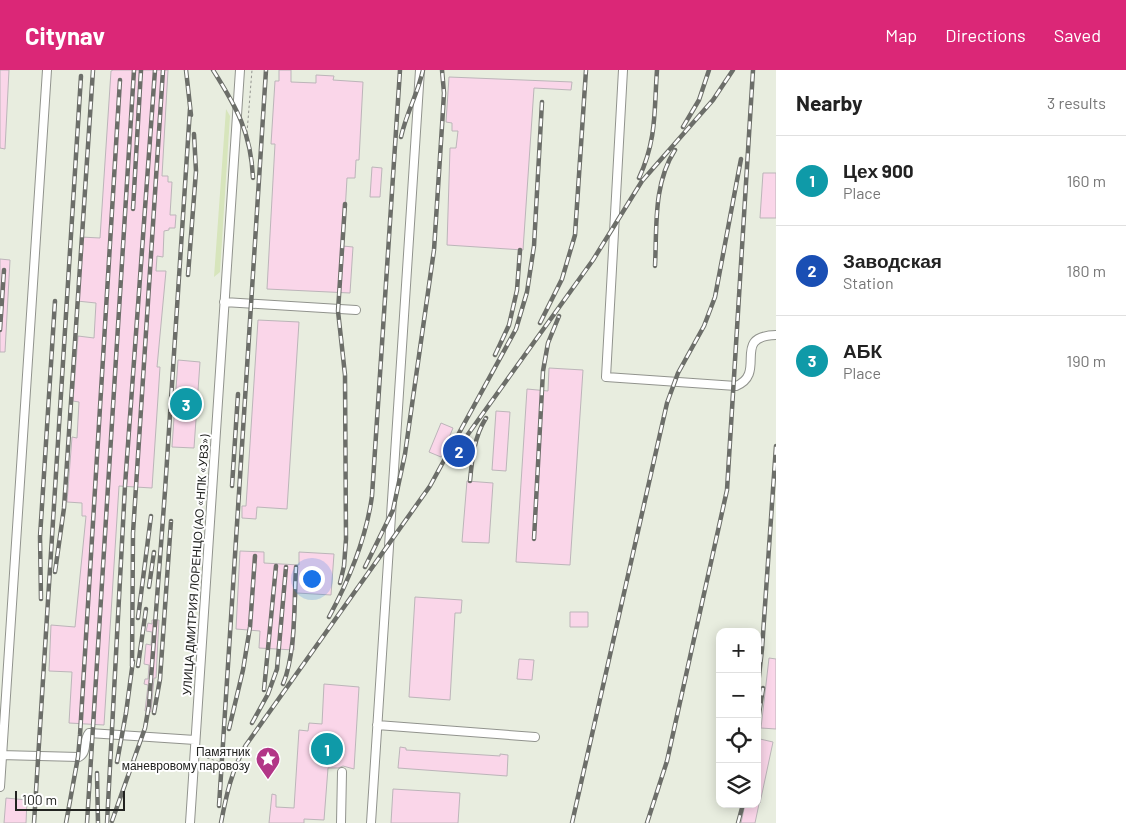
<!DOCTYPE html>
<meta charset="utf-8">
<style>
:root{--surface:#fff;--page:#f6f6f6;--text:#222;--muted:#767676;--line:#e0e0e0;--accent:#db2777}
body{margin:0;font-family:Barlow,sans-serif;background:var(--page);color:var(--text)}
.controls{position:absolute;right:15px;bottom:15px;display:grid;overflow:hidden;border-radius:10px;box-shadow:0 2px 12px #0003}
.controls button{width:45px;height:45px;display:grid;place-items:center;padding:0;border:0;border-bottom:1px solid var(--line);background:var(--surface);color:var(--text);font:25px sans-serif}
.scale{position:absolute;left:15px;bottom:12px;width:110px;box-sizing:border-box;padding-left:5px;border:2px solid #222320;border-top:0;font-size:14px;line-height:18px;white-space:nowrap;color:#222320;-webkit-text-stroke:4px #fff;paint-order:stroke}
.you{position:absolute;left:311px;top:508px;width:18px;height:18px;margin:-12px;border:4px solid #fff;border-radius:50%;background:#1a73e8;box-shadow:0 0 0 8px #1a73e833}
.badge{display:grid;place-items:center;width:32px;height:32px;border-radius:50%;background:var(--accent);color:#fff;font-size:16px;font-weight:700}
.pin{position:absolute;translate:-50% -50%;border:2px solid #fff;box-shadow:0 1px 5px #0006}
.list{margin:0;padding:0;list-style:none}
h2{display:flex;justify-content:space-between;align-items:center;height:65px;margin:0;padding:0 20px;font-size:21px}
h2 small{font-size:16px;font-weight:400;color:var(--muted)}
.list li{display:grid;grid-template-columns:32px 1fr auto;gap:15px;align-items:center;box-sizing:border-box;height:90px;padding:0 20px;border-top:1px solid var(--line)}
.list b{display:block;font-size:19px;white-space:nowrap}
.list p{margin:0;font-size:16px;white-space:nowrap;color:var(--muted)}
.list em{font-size:16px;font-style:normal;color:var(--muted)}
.icon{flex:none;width:28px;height:28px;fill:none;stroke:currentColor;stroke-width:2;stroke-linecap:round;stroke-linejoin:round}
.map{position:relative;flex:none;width:776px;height:753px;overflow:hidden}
header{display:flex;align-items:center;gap:30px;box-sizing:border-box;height:70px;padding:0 25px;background:var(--accent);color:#fff}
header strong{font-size:24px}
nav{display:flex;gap:28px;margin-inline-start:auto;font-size:18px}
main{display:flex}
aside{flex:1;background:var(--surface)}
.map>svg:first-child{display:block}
.built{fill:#e8eddf;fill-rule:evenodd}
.green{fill:#d7e5bc}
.building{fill:#fad6e9;stroke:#bcb5b9}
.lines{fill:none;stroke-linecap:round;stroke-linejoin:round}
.minor-casing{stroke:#91938d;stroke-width:10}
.path{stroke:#959691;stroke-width:1;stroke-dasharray:2.5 2.5;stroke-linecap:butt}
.minor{stroke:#fff;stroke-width:8}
.rail-casing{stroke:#6c6e69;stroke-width:4.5}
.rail{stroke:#fff;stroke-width:2.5;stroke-dasharray:8;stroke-linecap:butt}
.labels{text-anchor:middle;stroke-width:4;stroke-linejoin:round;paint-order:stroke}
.street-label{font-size:12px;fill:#222320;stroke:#fff}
.poi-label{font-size:12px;fill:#222320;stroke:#fff;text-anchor:end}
</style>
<header>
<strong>Citynav</strong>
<nav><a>Map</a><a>Directions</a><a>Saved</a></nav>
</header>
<main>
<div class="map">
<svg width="776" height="753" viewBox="0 0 776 753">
<rect width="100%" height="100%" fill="#f6f8f1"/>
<path class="built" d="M0,0H776V753H0ZM720,562H757V734H720Z"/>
<path class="green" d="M226,39L230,46L220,202L214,207Z"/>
<path class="building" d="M0,0H9L5,79L0,78Z
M113,0H168L162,106H168V112H172L170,145H176L175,158H169V160L164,161L163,187L157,186L156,201H166L157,297H160L152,418L119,416L104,655L69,653L72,602L49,601L51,555L75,557L86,446H82V433L67,432L72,367L77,368L79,332L73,331L78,266L94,268L96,233L77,231L81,167L100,168L111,1Z
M279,0H291V12L316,13V5L334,6L333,10L363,12L359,90H356L355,108H347L343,176L353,177L350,223L267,219L275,74H271L275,11H279Z
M449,7L572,12L571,20L534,18L523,180L447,175L450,78H456L458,61H452V53L446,52Z
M372,97L382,98L380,127H370Z
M763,103H776V148H760Z
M0,189L10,190L5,282H0Z
M258,250L299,252L287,439L257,437L256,449L242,448V436H246Z
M178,290L200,292L194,378L172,377Z
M549,298L583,300L570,495L516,492L527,319L548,321Z
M496,341L510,342L506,401L492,400Z
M441,353L453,358L441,387L429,382Z
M467,411L493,413L489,473L462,472Z
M240,481L264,482V493L299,495V482L334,484L331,525L297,523L294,580L259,578L260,561L236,559Z
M415,527L462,530L461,543H455L450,630L409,627Z
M570,542H588V557H570Z
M152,550H159L156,608H154L151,642L145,641L148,615L144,614L145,609H148L149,595L144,594L146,574L151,575L152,562L146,561L148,553L152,554Z
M769,588L776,589V659L761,658Z
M519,589L534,590L532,610L517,609Z
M324,614L359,617L354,699L343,696L338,698H328L324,750L304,749V753H269L272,724L276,725V737L294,738L299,660L308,661L309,653L322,654Z
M760,669L773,672L760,733H757V679Z
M400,677L406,678V680L500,686V684L508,685L507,706L398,698Z
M393,719L460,723L458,753H391Z
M6,728L27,730L26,753H4Z
M745,734H759L755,753H741Z"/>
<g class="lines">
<defs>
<path id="minor" d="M623,0L606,307L736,316C768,303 730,266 776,265
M224,232L356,240
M377,655L535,667
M0,685L79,687C88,682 83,670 89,663L195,670
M0,717L47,0
M190,753L240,0
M341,753L342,702
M371,753L420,0"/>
</defs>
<use href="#minor" class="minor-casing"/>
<path class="path" d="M247,63L252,0
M207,688L237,697"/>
<use href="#minor" class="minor"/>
<defs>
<path id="rail" d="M186,0L191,45
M213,0C237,38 251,63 253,108
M683,57L699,30L709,0
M401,67C406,44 418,23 423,0
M639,108C657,69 654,41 657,0
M133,139L141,0
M655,196C657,157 653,114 675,80
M188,205L196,101L194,64
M540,253L562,209L575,165L586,0
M0,260L4,200
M495,285L509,255L517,220L520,180
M461,374L593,190L642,111L713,30L733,0
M470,411C472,389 474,367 486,348
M232,416L238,324
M534,469L543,301L548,273L559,246
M365,497L393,440L405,384L434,180L442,56L444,23L442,0
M55,502L64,438L93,0
M340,513L344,496L346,469L345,305L338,241L345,134
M149,517L154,482
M41,529L40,467L55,231
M329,547C349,510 366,469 372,426L400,0
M138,548L151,446
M132,596L133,463L163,0
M138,596L146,539
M283,614C296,584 294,531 296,497
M264,620L276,496
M757,624L762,579L776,376
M154,643L160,609L171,451
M252,653L268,624L277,599L286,497
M757,657L763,618
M229,659L243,600L250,557L255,486
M117,692L126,643L133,591
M97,703L98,753
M219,736L266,0
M112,751L145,658L149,635L165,421L190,39
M34,753L81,6
M66,753L78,687L80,665L120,10
M87,753L134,0
M107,753L125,416L155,0
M221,753C226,726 232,699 246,675L430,416L516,259L527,222L534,176L542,32
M572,753L667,333L678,303L704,256L715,227L741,89
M647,753L667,691L727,420L753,0
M738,753L743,734"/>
</defs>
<use href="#rail" class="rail-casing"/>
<use href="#rail" class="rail"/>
</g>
<defs>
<symbol id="sight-pin" viewBox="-11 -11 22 30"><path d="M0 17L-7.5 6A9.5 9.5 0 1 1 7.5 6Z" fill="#b23687" stroke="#fff"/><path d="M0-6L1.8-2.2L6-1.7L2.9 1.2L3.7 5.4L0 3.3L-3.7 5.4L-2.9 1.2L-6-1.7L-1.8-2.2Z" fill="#fff"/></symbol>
</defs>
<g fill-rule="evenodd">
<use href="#sight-pin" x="254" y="675" width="28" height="38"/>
</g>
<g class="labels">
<g class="street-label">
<text transform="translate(196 495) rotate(-86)" y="4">УЛИЦА ДМИТРИЯ ЛОРЕНЦО (АО «НПК «УВЗ»)</text>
</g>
<g class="poi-label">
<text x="250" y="686">Памятник<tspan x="250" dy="14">маневровому паровозу</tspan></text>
</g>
</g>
</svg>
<div class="controls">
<button>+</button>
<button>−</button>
<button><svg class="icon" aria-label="locate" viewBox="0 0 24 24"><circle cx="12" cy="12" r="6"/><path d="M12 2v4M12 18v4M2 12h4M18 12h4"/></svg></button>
<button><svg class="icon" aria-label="layers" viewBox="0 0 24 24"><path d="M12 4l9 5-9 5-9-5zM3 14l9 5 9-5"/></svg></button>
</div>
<div class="scale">100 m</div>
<div class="you"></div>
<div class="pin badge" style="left:327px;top:679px;background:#0f9aa8">1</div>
<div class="pin badge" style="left:459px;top:381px;background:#1a4fb4">2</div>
<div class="pin badge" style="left:186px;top:334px;background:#0f9aa8">3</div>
</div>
<aside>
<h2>Nearby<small>3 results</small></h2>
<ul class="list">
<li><span class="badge" style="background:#0f9aa8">1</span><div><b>Цех 900</b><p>Place</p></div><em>160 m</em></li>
<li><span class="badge" style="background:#1a4fb4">2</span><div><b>Заводская</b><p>Station</p></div><em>180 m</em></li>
<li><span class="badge" style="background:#0f9aa8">3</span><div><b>АБК</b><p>Place</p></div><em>190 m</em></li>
</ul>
</aside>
</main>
